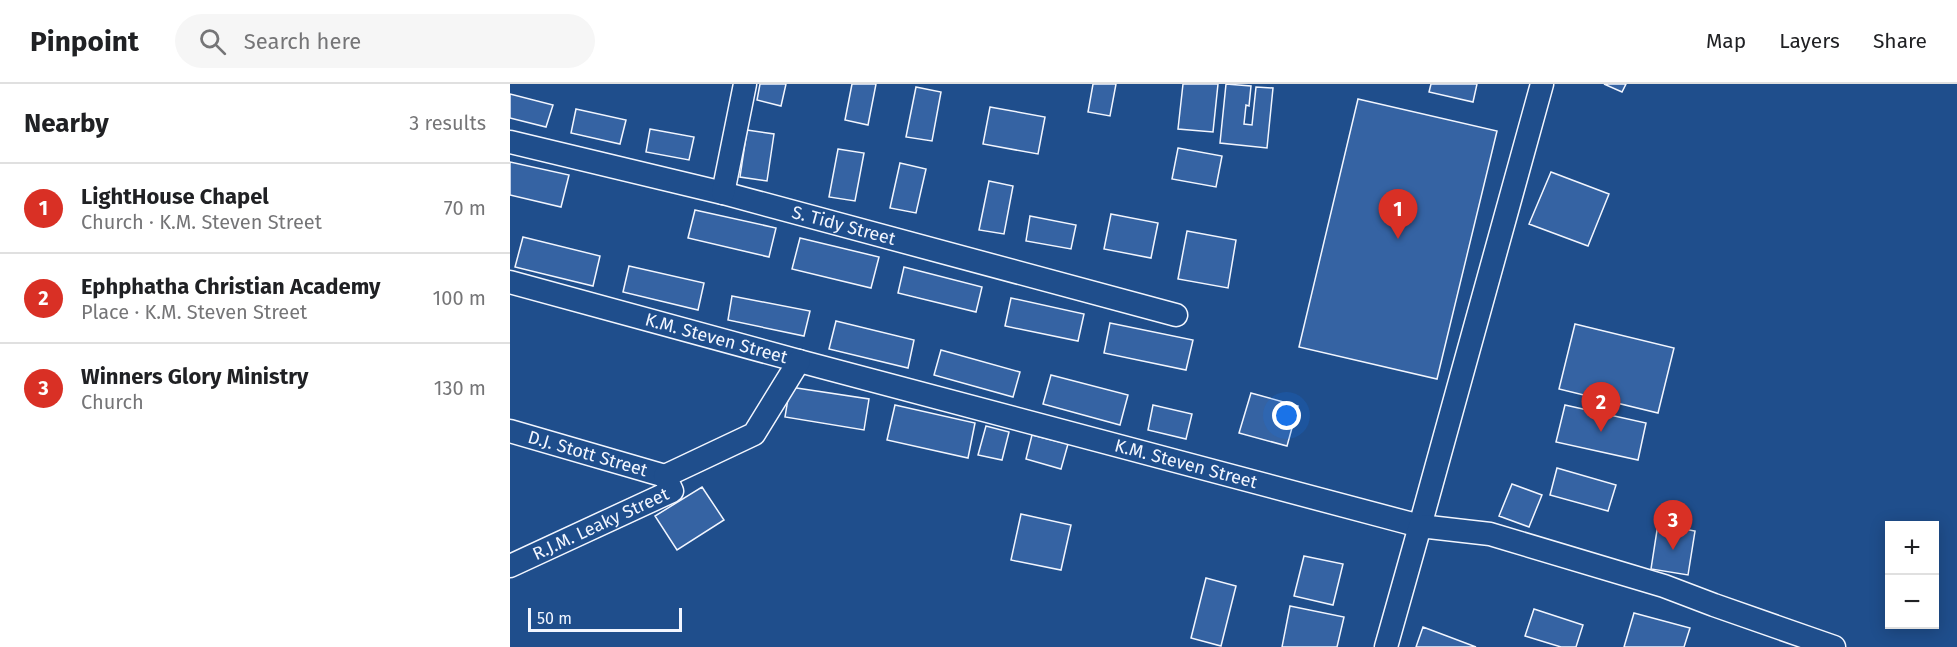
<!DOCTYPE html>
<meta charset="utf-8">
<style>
:root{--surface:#fff;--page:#f6f6f6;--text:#202124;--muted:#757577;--line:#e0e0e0;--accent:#d93025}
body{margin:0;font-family:"Fira Sans",sans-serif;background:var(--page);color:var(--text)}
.controls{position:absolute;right:18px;bottom:18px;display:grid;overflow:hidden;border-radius:0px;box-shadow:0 3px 15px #0003}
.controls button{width:54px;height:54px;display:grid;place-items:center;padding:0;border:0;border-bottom:2px solid var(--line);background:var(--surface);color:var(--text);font:30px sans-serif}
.scale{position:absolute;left:18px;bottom:15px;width:154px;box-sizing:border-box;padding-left:6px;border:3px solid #f2f6ff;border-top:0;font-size:16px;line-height:21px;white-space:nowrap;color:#f2f6ff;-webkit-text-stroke:4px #1f4e8c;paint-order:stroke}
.you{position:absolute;left:777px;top:332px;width:21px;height:21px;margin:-15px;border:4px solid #fff;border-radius:50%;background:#1a73e8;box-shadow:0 0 0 9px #1a73e833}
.badge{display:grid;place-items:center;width:39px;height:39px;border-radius:50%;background:var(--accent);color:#fff;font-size:20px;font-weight:700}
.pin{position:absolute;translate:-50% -50px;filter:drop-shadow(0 2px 3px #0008)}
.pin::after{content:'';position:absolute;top:32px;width:21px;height:18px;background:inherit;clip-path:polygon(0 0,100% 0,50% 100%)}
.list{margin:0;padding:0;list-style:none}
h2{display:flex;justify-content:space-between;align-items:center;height:78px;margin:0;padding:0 24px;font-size:26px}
h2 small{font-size:20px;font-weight:400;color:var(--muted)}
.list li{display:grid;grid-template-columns:39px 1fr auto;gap:18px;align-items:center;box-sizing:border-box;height:90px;padding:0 24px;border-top:2px solid var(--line)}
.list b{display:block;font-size:22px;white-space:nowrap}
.list p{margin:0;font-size:20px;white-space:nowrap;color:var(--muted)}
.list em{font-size:20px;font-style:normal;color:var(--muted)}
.icon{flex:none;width:33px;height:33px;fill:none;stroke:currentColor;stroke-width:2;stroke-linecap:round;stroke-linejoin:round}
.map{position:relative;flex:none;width:1447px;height:563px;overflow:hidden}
header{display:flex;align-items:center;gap:36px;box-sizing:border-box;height:84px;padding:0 30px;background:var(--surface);border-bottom:2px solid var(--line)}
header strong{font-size:28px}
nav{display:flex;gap:33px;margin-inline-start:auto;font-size:21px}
.search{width:420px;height:54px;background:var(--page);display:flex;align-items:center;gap:15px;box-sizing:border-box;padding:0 21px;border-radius:33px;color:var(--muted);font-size:22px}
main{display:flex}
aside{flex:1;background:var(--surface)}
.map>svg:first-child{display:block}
.building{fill:#3563a3;stroke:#f2f6ff;stroke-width:1.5}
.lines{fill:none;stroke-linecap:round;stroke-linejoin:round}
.minor-casing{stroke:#f2f6ff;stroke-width:25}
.minor{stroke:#1f4e8c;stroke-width:22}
.labels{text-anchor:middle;stroke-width:4.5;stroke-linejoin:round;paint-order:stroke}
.street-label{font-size:18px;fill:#f2f6ff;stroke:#1f4e8c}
</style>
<header>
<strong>Pinpoint</strong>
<div class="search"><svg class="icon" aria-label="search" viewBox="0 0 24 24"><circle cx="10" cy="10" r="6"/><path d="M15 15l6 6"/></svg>Search here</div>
<nav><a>Map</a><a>Layers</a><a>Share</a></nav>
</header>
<main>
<aside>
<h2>Nearby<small>3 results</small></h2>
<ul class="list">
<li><span class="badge">1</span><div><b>LightHouse Chapel</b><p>Church · K.M. Steven Street</p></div><em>70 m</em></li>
<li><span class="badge">2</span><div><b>Ephphatha Christian Academy</b><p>Place · K.M. Steven Street</p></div><em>100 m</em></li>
<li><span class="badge">3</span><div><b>Winners Glory Ministry</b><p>Church</p></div><em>130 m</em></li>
</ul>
</aside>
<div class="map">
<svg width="1447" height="563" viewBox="0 0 1447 563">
<rect width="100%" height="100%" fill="#1f4e8c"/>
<path class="building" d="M250,0H276L271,22L247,16Z
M342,0H366L358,41L335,36Z
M583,0H606L600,32L578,28Z
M673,0H708L703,48L668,45Z
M716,0L741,2L739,22L736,21L734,40L742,41L746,3L763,4L757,64L710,59Z
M921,0H967L963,18L919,8Z
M1094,0H1116L1112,8Z
M406,3L431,8L422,57L396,53Z
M0,10L43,21L36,43L0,34Z
M848,15L987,47L927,295L789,263Z
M480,23L535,33L528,70L473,60Z
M66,25L116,36L110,60L61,49Z
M140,45L184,53L179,76L136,68Z
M237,46L264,50L257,97L230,93Z
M668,64L712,72L706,103L662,95Z
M328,65L354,69L345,117L319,113Z
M0,78L59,91L51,123L0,111Z
M390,79L416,85L406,129L380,124Z
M1041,88L1099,110L1078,162L1019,140Z
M479,97L503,102L494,150L469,146Z
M185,126L266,144L259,173L178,154Z
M601,130L648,139L641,174L594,165Z
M520,132L566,141L561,165L516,157Z
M677,147L726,156L718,204L668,195Z
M13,153L90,172L83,202L5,183Z
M290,154L369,173L361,204L282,185Z
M119,182L194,199L188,226L113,208Z
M394,183L472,203L466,228L388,209Z
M222,212L300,227L294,252L218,236Z
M501,214L574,230L568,257L495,242Z
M326,237L404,256L398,284L319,265Z
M600,239L683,256L676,286L594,269Z
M1065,240L1164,264L1148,329L1049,305Z
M431,266L510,288L503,313L424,291Z
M541,291L618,311L610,341L533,320Z
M280,303L359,315L354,346L275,333Z
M741,309L788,322L777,362L729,349Z
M385,321L465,339L458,374L377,356Z
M643,321L682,330L676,355L638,346Z
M1055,321L1136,339L1128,376L1046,358Z
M476,342L499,348L492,376L468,371Z
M522,351L558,360L551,385L516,375Z
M1047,384L1106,401L1098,427L1040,411Z
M1002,400L1032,411L1019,443L989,432Z
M192,403L214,436L167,466L145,432Z
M511,430L561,441L551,486L501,476Z
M1148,440L1185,447L1178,491L1141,485Z
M794,472L833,480L823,521L784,512Z
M696,494L726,502L711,562L681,554Z
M780,522L834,533L827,563H772Z
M1024,525L1073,541L1066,563H1051L1015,552Z
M1124,529L1180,544L1174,563H1114Z
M913,543L966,563H906Z"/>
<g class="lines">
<defs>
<g id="minor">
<path id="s1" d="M0,58L213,109L666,231"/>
<path d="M213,109L235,0"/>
<path id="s2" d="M0,198L289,277L910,442L1032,0"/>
<path id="s3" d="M0,347L155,392"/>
<path id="s4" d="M0,482L162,407L155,392L244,350L289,277"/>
<path d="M876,563L910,442L980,450L1154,502L1204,521L1324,563"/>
</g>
</defs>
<use href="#minor" class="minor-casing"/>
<use href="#minor" class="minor"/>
</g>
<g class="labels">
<g class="street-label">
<text dy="6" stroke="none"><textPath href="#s1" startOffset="344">S. Tidy Street</textPath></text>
<text dy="6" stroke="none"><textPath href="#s2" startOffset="214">K.M. Steven Street</textPath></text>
<text dy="6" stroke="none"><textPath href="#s3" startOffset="81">D.J. Stott Street</textPath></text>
<text dy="6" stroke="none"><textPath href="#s2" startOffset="700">K.M. Steven Street</textPath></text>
<text dy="6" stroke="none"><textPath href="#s4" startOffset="100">R.J.M. Leaky Street</textPath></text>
</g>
</g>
</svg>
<div class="controls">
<button>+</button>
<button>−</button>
</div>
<div class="scale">50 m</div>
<div class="you"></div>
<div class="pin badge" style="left:888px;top:155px">1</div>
<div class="pin badge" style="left:1091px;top:348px">2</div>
<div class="pin badge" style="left:1163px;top:466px">3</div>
</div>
</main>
